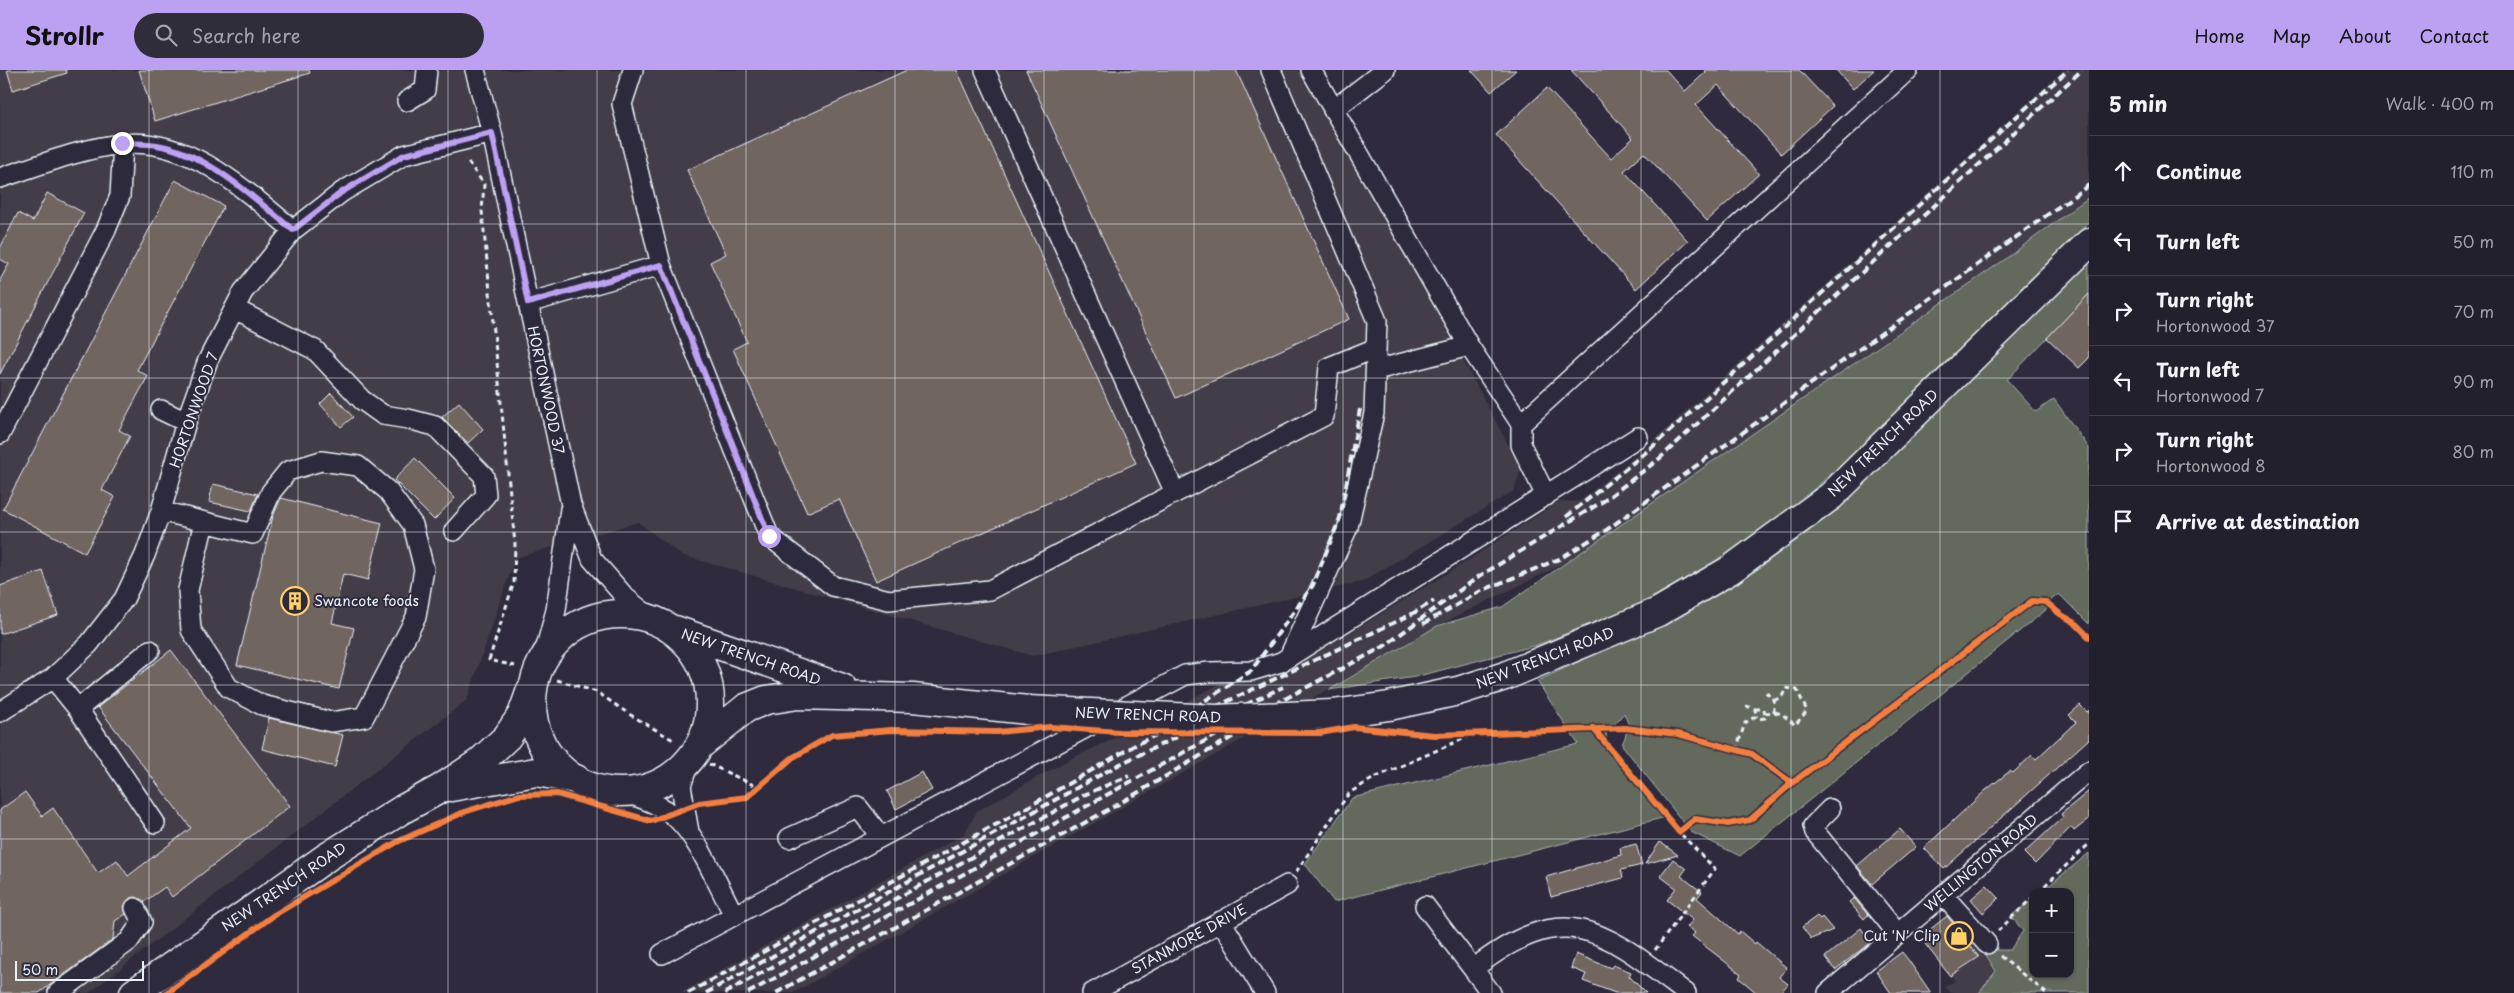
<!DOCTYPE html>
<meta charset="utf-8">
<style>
:root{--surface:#23202e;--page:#2f2d3a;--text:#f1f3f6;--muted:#a3a3aa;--line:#403e4a;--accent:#bca0f2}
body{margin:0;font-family:"Playpen Sans",sans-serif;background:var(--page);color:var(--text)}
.controls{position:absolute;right:15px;bottom:15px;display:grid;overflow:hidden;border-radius:10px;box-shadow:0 1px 4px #0004}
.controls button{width:45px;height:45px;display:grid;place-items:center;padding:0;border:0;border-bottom:1px solid var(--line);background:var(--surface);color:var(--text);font:25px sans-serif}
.scale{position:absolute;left:15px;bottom:12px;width:129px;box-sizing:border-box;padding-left:5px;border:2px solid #e8f1f8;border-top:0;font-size:14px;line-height:18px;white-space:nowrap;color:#e8f1f8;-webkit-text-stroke:4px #2f2a3d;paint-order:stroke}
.stop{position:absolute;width:15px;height:15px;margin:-11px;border:4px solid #bca0f2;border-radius:50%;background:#fff}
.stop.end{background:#bca0f2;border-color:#fff;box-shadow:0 1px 5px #0008}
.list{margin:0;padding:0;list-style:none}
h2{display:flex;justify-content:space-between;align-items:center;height:65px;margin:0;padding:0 20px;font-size:21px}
h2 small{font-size:16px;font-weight:400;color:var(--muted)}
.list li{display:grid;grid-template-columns:32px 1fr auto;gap:15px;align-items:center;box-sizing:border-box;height:70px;padding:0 20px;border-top:1px solid var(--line)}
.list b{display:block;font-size:19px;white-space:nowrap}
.list p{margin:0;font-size:16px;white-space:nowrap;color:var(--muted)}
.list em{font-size:16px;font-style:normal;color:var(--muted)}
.icon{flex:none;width:28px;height:28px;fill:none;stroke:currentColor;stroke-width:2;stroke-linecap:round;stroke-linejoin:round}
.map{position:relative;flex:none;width:2089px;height:923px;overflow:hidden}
header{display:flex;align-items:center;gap:30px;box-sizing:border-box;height:70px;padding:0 25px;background:var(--accent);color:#111}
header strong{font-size:24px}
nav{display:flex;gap:28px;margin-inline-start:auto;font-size:18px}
.search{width:350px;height:45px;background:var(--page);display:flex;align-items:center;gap:12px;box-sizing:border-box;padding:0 18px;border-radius:28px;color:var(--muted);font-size:19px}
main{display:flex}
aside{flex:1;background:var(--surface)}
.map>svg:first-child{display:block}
.built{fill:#433c48}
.green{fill:#646a5d;stroke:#a6aeaa}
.building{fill:#716560;stroke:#e8f1f8}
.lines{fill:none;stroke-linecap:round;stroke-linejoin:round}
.minor-casing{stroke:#e8f1f8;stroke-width:22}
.highway-casing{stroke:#e8f1f8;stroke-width:31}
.path{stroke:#e8f1f8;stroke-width:3;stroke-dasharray:5 4;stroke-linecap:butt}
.minor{stroke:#2f2a3d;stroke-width:19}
.highway{stroke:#2f2a3d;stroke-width:28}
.rail{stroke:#e8f1f8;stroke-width:4;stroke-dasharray:8 4;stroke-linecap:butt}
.highway-bridge-casing{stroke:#e8f1f8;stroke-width:31;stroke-linecap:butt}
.highway-bridge{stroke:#2f2a3d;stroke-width:28}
.cycleway-casing{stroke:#2f2a3d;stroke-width:9}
.cycleway{stroke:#f27e40;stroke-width:6}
.route{stroke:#bca0f2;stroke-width:6}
.grid{fill:none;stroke:#e8f1f8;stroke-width:1;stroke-opacity:0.55}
.labels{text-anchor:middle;stroke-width:4;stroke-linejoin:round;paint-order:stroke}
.street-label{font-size:14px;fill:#e8f1f8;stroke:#2f2a3d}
.poi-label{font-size:14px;fill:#e8f1f8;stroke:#2f2a3d;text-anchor:start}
</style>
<header>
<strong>Strollr</strong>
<div class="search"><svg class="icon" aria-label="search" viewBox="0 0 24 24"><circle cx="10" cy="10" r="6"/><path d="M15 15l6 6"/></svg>Search here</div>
<nav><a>Home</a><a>Map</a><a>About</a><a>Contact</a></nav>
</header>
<main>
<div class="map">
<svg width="2089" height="923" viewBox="0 0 2089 923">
<rect width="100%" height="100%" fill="#2f2a3d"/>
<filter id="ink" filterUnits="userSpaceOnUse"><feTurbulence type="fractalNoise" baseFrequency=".02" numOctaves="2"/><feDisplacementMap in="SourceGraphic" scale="10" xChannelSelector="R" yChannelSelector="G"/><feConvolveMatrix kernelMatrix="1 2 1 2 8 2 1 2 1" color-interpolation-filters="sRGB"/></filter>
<g filter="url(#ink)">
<path class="built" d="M0,0H1308L1521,399L1514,421L1362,512L1033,586L681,485L638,452L515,488L467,630L89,923H0Z
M2064,0H2089V127L2004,190L1852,294L1630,454L1563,494L1437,556L1215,685L793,923H681L964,764L977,741L1070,689L1135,659L1223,612L1254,611L1310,587L1456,498L1558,432L1580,431L1643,380Z
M1949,845L1966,866L1986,885L1996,901L1979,923H1951L1945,917L1955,910L1947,902L1939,875L1928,861Z"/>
<path class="green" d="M2089,127V152L1883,357L1802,430L1737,482L1663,526L1537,575L1415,607L1329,620L1437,556L1502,537L2004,190Z
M2089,189V224L2007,310L2036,342L2054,329L2089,378V554L2059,524L2051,530L2047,539L1740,786L1691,762L1622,675L1629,656L1624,643L1606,664L1608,681L1662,748L1334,832L1305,794L1352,728L1578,674L1537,611L1683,544L1760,498L1903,377Z
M2089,783V923H1979L1996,901L1986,885L1992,880H2010L2023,861L2011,846L2033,829V904H2070V822H2041Z"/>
<path class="building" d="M7,0H66L67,3L13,20Z
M139,0H309L310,3L155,51Z
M907,0H957L1136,393L876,511L839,429L807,443L733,279L747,272L710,192L726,184L687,100Z
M1026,0H1236L1349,249L1176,328Z
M1471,0H1516L1491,22Z
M1571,0H1666L1685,21L1706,2L1704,0H1799L1833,36L1781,84L1718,15L1696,35L1759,104L1707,151L1644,83L1624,101L1688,171L1636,219L1496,65L1547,18L1611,88L1633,68Z
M1836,0H1874L1853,19Z
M175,110L224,136L137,300L148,306L119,360L130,366L102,420L115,427L85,483L3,439Z
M47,123L84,143L0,304V210L9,194L0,189V178L18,143L33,151Z
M2089,224V288L2079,298L2047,268Z
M331,323L353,347L341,357L320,334Z
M459,332L483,359L468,373L442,347Z
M415,388L455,428L434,450L394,410Z
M213,414L258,424L251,441L209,432Z
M281,428L382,453L368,510L343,504L332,553L354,558L339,619L237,595L273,446Z
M43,501L58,545L0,564V516Z
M171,580L290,736L172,827L165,817L144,832L136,827L130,828L124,837L126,844L115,851L113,869L39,923H0V740L25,722L42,746L53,738L98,803L117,790L128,806L191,758L98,637Z
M2080,635L2087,642L2089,640V669L1944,799L1924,778L1986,720L2010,701L2013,703L2032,685L2036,689L2076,652L2069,645Z
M269,648L343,665L335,697L262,679Z
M922,702L932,720L896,739L887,721Z
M2089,721V749L2074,761L2071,757L2035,794L2024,783L2063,747L2061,744Z
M1900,759L1916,777L1872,814L1857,796Z
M1660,772L1678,785L1645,794Z
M1636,774L1642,795L1621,800L1623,808L1551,827L1546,807L1621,785L1620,778Z
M1673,789L1686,799L1681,806L1702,822L1697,828L1738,864L1740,861L1755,874L1756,872L1787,898L1779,907L1788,914L1780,923H1757L1739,908L1741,904L1692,866L1695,863L1687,857L1693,850L1667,830L1676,818L1660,806Z
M1987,815L1999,828L1983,843L1971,829Z
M1854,828L1868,845L1864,849L1849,832Z
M1817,846L1820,849L1822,847L1833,860L1811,869L1802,857Z
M1947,846L1979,887L1950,906L1925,874L1934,868L1928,861Z
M1861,858L1871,872L1835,900L1825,887Z
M1902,882L1909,891L1931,923H1891L1876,901Z
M1576,884L1611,898L1613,895L1631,902L1629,906L1646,923H1615L1583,911L1586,904L1571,898Z"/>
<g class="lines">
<defs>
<path id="minor" d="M475,0L492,63L571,435L592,489L626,528L652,549
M633,0L622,34L661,195L769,466L833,516L889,530L990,520L1175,423L985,0
M1271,0L1377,251L1374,343L1348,457L1289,587
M1311,0L1469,276L1521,354V375L1546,426
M407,31L425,20L427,0
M1333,40L1385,0
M0,108C40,95 79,79 121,74C188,66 245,120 293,160
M528,233L661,195
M235,239L315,280L362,330L383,345L408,349L435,356L484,406L486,425L454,461
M1376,300L1469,276
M161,340L186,352
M1521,354L1908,0
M0,364L106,160L120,126L123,73
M1175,423L1324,346L1329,297L1376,278
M161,441L253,464L271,422L288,401L321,391L358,396L388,421L413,455L424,499L416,547L364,647L331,652L262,635L229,618L191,560L188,520L204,452
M542,592L556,540L570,439
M53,608L78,639L155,753
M78,639L150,580
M0,642L53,608L89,574L124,529L145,485L161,441L186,352L208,290L243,222L293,160L342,122L404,85L492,63
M621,721C639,728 659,733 674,746C698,766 718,816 734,845
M1830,739L1813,756L1815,762L1898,864
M689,762L681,716L690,689
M789,768L858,737L881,767
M1943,825L1987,874
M1425,836L1473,899
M1221,851L1265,923
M662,884L1185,605L1210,602L1251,601L1281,592L1638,367
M58,923L129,871L142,852L135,838
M1092,923L1287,815
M1491,923L1473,899C1567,826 1604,861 1686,923
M1828,923L2089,701"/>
<path id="highway" d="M532 633a89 89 0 1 1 178 0a89 89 0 1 1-178 0Z
M675,560L842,618
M1333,644L1389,636L1458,621L1505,606L1658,542L1730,500L1831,426L2089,173
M700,675L746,638L766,630L798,625L913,628L1028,640
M451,717L536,702L576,709
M134,923L327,787L403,739L440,719L479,693L507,667L522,645L531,620"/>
</defs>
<use href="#minor" class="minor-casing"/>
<use href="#highway" class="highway-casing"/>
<path class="path" d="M468,92L484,114L482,141L515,474L514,512L489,590L515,596
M557,610L597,622L629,644L675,671
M1774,631L1782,626L1787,618L1797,620L1807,641L1795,655L1782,644L1774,642
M1755,639H1764L1765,648L1759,649L1756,646
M1765,643L1774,642V631L1765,621
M1736,680L1745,653L1756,646L1755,639L1746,636
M709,694L758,717
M1296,802L1349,723L1374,708L1474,664
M2038,822L2089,774
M1998,861L2033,827
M1655,880L1715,799L1679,762
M2000,886L2046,923"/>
<use href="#minor" class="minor"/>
<use href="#highway" class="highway"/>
<path class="rail" d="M1566,447L1650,379L2068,0
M1423,554L1481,521L1559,489L1605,461L2089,115
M1175,650L1251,601L1313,515L1340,448L1360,339
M688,923L1028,737L1137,674L1410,545L1434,531
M706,923L1120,694L1283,617
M725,923L1086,724L1129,706
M748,923L1190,679L1383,577L1478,507L1605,430L1659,389L2082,0
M776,923L1115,736L1268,646"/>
<defs>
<path id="highway-bridge" d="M1028,640L1216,649L1333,644"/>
</defs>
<use href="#highway-bridge" class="highway-bridge-casing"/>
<use href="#highway-bridge" class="highway-bridge"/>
<defs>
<path id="cycleway" d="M1593,658L1679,762L1695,749L1728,754L1750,750L1792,713L2032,531L2046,532L2060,544L2074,552L2089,567
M167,923L274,845L397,772L464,742L519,725L557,724L651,751L699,733L747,727L792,688L832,665L891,660L997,662L1050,657L1119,662L1320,663L1354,657L1434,665L1625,658L1678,664L1752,684L1792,713"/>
</defs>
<use href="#cycleway" class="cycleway-casing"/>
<use href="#cycleway" class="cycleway"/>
</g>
</g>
<g class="lines" filter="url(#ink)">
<path class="route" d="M122,73C134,74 146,73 157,75C207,83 255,129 293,160L342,122L404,85L492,63L528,233L661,195L769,466"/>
</g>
<path class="grid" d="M149,0V923M298,0V923M448,0V923M597,0V923M746,0V923M895,0V923M1044,0V923M1194,0V923M1343,0V923M1492,0V923M1641,0V923M1791,0V923M1940,0V923M0,154H2089M0,308H2089M0,462H2089M0,615H2089M0,769H2089"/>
<defs>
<symbol id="building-ring" viewBox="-11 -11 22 22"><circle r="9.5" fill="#2f2a3d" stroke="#ffd166" stroke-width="1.5"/><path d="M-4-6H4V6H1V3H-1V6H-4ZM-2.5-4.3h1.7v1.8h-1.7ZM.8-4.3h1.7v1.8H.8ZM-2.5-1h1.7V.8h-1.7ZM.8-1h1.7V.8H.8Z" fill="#ffd166"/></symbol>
<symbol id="shop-ring" viewBox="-11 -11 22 22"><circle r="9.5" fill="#2f2a3d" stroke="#ffd166" stroke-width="1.5"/><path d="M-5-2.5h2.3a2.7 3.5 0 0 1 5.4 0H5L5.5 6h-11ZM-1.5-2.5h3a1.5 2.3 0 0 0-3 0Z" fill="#ffd166"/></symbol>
</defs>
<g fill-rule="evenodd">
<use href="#building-ring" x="279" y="515" width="32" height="32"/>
<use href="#shop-ring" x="1943" y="850" width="32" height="32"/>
</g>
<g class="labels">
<g class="street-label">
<text transform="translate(546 320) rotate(78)" y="5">HORTONWOOD 37</text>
<text transform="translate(194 340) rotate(-71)" y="5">HORTONWOOD 7</text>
<text transform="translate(1883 373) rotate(-44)" y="5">NEW TRENCH ROAD</text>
<text transform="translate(751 587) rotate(19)" y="5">NEW TRENCH ROAD</text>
<text transform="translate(1545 588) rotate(-21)" y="5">NEW TRENCH ROAD</text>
<text transform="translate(1148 645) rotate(2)" y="5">NEW TRENCH ROAD</text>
<text transform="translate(1981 793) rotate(-40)" y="5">WELLINGTON ROAD</text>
<text transform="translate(284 817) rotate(-34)" y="5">NEW TRENCH ROAD</text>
<text transform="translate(1189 869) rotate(-29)" y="5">STANMORE DRIVE</text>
</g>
<g class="poi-label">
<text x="314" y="536">Swancote foods</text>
<text x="1940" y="871" text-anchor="end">Cut 'N' Clip</text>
</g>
</g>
</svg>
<div class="controls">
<button>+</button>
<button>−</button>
</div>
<div class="scale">50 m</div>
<div class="stop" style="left:769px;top:466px"></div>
<div class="stop end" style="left:122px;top:73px"></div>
</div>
<aside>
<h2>5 min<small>Walk · 400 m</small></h2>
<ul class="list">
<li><svg class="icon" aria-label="ahead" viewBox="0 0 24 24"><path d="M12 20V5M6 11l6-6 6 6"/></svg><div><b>Continue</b></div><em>110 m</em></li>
<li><svg class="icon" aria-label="left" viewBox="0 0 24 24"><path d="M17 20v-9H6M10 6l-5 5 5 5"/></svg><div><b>Turn left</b></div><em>50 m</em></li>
<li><svg class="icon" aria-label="right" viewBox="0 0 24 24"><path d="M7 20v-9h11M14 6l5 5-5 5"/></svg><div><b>Turn right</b><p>Hortonwood 37</p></div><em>70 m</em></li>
<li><svg class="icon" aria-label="left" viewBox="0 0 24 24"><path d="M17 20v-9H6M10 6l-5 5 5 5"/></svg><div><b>Turn left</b><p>Hortonwood 7</p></div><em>90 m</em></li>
<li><svg class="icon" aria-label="right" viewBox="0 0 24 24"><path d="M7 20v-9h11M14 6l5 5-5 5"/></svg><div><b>Turn right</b><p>Hortonwood 8</p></div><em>80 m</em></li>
<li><svg class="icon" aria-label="arrive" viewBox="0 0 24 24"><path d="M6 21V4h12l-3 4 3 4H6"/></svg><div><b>Arrive at destination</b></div></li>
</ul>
</aside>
</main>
